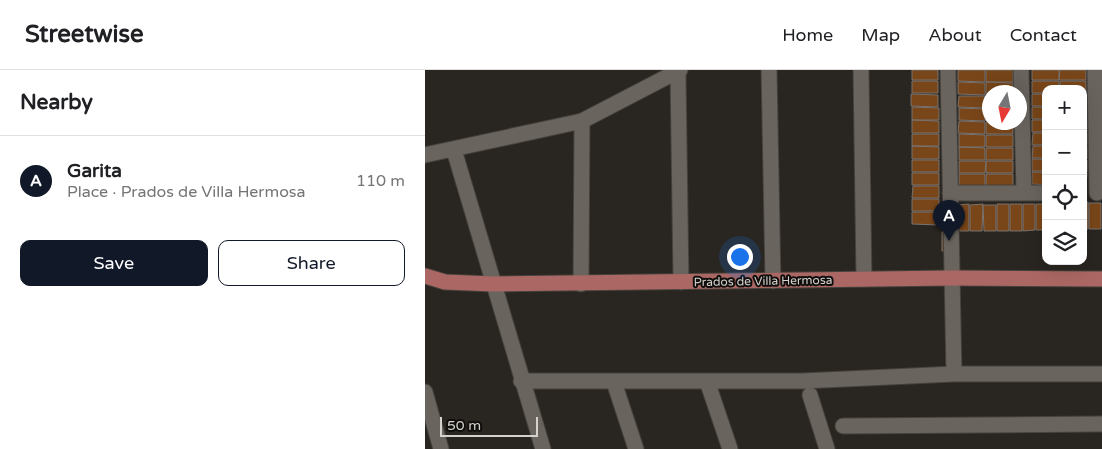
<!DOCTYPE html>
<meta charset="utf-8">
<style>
:root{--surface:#fff;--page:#f2f2f2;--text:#202124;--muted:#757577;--line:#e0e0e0;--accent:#111827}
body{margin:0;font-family:"Varela Round",sans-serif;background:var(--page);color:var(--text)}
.controls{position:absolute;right:15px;top:15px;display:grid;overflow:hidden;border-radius:10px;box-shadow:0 5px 20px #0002}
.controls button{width:45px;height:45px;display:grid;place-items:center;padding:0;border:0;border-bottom:1px solid var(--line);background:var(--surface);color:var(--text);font:25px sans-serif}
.compass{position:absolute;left:557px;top:15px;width:45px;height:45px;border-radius:50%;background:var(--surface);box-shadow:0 5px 20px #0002;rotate:190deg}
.scale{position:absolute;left:15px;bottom:12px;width:98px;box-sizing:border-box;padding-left:5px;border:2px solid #d5d2ce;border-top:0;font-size:14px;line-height:18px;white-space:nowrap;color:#d5d2ce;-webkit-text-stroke:4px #100e0c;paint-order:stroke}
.you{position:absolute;left:314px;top:186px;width:18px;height:18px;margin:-12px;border:4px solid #fff;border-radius:50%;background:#1a73e8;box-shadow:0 0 0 8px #1a73e833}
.badge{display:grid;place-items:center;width:32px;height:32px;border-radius:50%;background:var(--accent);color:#fff;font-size:16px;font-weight:700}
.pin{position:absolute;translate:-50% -41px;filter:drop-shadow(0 1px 2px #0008)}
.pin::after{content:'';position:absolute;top:26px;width:18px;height:15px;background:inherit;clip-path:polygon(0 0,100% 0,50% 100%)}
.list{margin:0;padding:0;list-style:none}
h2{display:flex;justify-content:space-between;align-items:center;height:65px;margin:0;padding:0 20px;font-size:21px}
h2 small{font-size:16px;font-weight:400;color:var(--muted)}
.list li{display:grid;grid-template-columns:32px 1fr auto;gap:15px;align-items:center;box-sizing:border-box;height:90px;padding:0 20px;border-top:1px solid var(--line)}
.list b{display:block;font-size:19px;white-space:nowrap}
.list p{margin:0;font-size:16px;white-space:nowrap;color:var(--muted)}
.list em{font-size:16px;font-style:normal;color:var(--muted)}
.actions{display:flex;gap:10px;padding:15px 20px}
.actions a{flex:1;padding:11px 0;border:1px solid var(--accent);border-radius:10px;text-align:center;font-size:18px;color:var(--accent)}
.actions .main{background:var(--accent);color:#fff}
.icon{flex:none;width:28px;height:28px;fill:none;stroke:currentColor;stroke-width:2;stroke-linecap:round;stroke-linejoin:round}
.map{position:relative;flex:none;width:677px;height:379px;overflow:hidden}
header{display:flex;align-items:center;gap:30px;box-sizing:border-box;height:70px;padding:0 25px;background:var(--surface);border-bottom:1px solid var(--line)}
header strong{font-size:24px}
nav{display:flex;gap:28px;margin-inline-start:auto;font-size:18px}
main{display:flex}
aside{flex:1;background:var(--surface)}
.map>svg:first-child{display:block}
.building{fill:#794619;stroke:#79736e}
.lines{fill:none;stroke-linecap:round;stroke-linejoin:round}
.minor-casing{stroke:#45413c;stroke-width:17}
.major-casing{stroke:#45413c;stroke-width:17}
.minor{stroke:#69645e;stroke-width:15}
.major{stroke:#ab6763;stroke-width:15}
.labels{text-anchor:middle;stroke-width:4;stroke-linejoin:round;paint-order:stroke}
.street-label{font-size:12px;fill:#d5d2ce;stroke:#100e0c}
</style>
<header>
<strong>Streetwise</strong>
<nav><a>Home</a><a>Map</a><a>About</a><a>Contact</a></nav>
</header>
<main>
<aside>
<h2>Nearby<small></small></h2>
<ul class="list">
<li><span class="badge">A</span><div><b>Garita</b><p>Place · Prados de Villa Hermosa</p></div><em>110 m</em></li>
</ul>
<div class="actions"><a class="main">Save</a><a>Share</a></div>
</aside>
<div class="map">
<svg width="677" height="379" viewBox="0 0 677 379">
<rect width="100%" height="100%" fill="#292520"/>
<path class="building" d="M487,0H513V10H487Z
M533,0H560V12L533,11Z
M561,0H588V12H561Z
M607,0H634V10H607Z
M635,0H661V10H634Z
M487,11H513V23H487Z
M607,11H634V19H621V23H607Z
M635,11H661V23H658V19H635Z
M533,12L560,13V25L533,24Z
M561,12L588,13V22H564V25H561Z
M486,24L513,25V37L486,36Z
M607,24H621V36H607Z
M658,24H661V36H658Z
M534,26H560V38L533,37Z
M561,26H564V38H561Z
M487,37L514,38V50H487Z
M607,37H621V49H607Z
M658,37H662V49H658Z
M534,38L560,39V51L534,50Z
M561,38H564V51H561Z
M487,50L514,51V63H487Z
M607,50H621V62H607Z
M658,50H662V62H658Z
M534,51L560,52V64L533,63Z
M561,52H588V64H561Z
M608,63H621V75H607Z
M658,63H662V75H658Z
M487,64H514V76H487Z
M534,64L560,65V77H534Z
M561,65H588V77H561Z
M487,76L514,77V89H487Z
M608,76H621V88H607Z
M658,76H662V89H658Z
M534,77L560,78V90H534Z
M561,78H588V90H561Z
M607,89H621V101H607Z
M658,89L662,90V102H658Z
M487,90H514V102H487Z
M534,91H561L560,103H534Z
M561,91H588V103H561Z
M607,102H621V115L607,114Z
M487,103H514V115H487Z
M658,103H662L661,115H658Z
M534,104H560V116H534Z
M561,104H588V117L561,116Z
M488,116H514V128H487Z
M487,129H514V141H487Z
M658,132H663V159H658Z
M664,133H676V159H664Z
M544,134V161H532V135Z
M558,134L557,161H545V135Z
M572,134H584V161H572Z
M585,134H597V161H585Z
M598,134H610V160L598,161Z
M611,134H621V160H611Z
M558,135H571V161H559Z
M487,142H514V155L487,154Z
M517,162H531V181H517Z"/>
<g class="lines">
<defs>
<path id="minor" d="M344,0L348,211
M436,0L439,209
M523,0L529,304
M596,0L599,123
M670,0L672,123
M253,2L256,212
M29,80L118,379
M0,85L157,51L255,0
M525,123H621
M156,214L157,51
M96,311H377L529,304H677
M282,311L305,379
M189,312L211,379
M0,322L16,379
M385,325L402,379
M418,356L677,354"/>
<path id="major" d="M0,206L20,212L68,214L527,208L677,209"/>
</defs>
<use href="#minor" class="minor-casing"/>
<use href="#major" class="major-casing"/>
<use href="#minor" class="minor"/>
<use href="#major" class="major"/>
</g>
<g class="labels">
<g class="street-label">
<text transform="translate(338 211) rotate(-1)" y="4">Prados de Villa Hermosa</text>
</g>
</g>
</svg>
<div class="controls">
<button>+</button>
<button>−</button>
<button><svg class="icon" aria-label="locate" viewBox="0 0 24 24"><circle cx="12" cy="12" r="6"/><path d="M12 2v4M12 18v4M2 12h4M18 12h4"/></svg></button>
<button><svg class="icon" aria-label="layers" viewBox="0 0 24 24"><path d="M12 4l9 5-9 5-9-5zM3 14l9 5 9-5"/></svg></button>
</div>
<svg class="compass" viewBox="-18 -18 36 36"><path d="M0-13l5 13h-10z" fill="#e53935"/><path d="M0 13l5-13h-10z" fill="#757577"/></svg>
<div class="scale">50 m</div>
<div class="you"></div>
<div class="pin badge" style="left:524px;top:171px">A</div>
</div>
</main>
